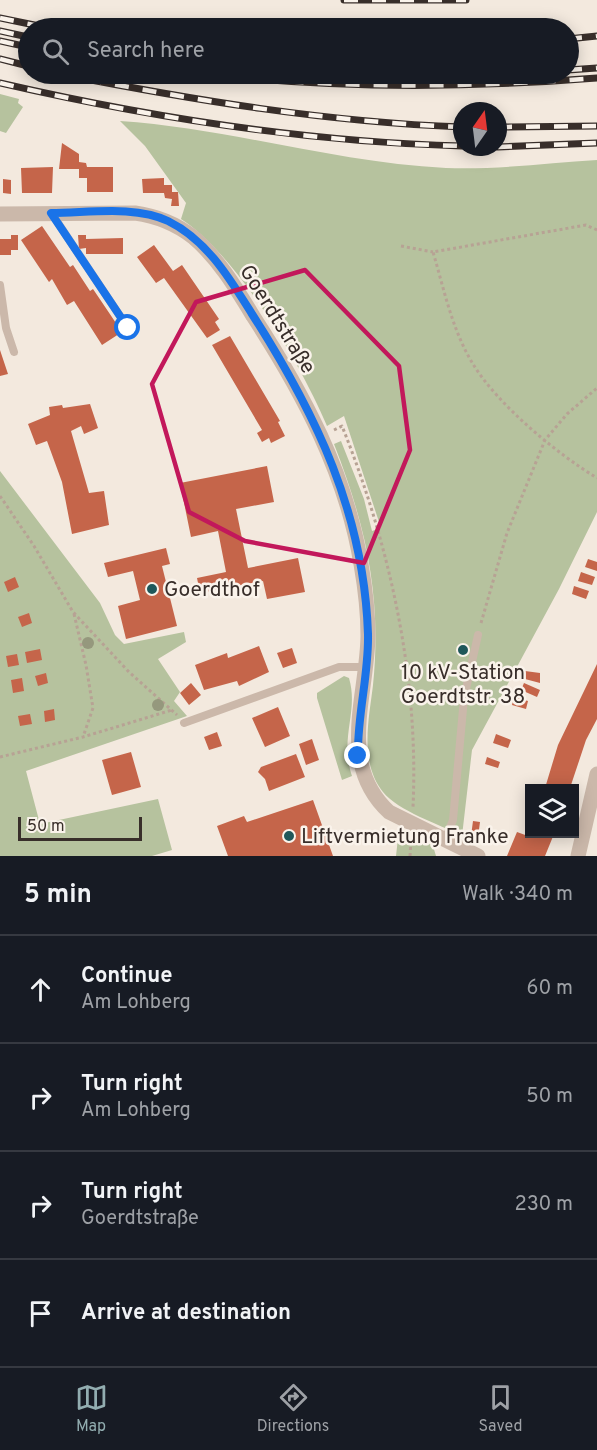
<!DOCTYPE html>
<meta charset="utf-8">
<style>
:root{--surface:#171b24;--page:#242831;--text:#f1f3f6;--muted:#9ea1a6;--line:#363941;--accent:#92adb0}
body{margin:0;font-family:Overpass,sans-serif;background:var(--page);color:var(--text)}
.controls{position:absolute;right:18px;bottom:18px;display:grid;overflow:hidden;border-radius:0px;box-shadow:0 3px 15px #0003}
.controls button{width:54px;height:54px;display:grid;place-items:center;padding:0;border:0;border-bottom:2px solid var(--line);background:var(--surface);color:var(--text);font:30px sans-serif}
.compass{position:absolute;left:453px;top:102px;width:54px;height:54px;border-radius:50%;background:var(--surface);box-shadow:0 3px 15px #0003;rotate:14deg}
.scale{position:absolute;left:18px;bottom:15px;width:124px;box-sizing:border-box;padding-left:6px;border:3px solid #382e2a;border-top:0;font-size:16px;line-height:21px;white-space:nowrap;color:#382e2a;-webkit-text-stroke:4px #faf3eb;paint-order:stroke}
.stop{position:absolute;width:18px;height:18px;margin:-14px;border:4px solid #1a73e8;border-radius:50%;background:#fff}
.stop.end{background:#1a73e8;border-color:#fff;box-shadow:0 2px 6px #0008}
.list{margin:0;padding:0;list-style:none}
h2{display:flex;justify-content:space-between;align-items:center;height:78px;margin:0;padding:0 24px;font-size:26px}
h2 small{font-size:20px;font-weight:400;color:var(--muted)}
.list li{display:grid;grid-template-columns:39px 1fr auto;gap:18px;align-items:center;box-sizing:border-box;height:108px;padding:0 24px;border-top:2px solid var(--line)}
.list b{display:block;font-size:22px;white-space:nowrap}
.list p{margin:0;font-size:20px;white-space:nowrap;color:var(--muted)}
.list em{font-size:20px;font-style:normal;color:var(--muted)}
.icon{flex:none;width:33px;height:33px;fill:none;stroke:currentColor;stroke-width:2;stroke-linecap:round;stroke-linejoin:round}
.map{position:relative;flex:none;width:597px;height:856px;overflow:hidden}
.search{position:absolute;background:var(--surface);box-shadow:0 3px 15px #0003;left:18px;right:18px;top:18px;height:66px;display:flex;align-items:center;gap:15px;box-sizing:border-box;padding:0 21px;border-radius:33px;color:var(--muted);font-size:22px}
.sheet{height:510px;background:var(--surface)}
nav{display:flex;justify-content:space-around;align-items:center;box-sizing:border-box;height:84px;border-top:2px solid var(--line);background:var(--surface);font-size:16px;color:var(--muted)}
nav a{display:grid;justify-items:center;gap:3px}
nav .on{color:var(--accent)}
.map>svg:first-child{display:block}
.green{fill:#b6c29e}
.building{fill:#c5654a}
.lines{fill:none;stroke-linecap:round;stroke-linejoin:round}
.path{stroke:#b7a294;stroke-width:3;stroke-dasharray:3 3;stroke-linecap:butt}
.lane{stroke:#cbb8aa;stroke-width:8}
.street{stroke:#cbb8aa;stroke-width:15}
.rail-casing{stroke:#382e2a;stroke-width:7}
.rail{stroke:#faf3eb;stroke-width:4.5;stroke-dasharray:14;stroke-linecap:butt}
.tree{fill:#95987d}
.route{stroke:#1a73e8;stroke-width:8}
.marked{fill:none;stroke:#c2185b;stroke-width:4.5;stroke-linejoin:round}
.poi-dot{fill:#1f575a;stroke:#faf3eb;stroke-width:2}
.labels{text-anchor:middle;stroke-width:5;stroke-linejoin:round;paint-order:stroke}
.street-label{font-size:21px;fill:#382e2a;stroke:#faf3eb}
.poi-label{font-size:21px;fill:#382e2a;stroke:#faf3eb;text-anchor:start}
</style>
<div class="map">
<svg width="597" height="856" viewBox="0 0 597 856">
<rect width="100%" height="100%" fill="#f3e9de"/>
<path class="green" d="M0,94L19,99L18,103L23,107L6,133L0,131Z
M120,121C228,128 337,163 446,168C495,170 548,163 597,160V512L559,589L472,750L462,836C439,824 398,811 383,792C359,762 369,719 373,685C382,597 366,526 334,444L341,441L364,499L372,531L381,528L344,416L327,426C300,363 238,256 181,219L186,203L145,146Z
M0,471L100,603L115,635L124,644L184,632L186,642L158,659L180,692L174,701L187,716L26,771L40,824L158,799L172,850L152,856H0Z
M344,676L349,678C359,712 339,737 352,776L342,780L317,698V693Z
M399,829L433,846L436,856H396Z"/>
<path class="building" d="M62,143L79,154V162L86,163L87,167H113V192H87V178H79V169H59Z
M53,167L52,193H22L21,168Z
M164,178V185H172V192H178L179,206H171L172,199L165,198L164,193H143L142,179Z
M3,179L11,180V194L3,193Z
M42,226L70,267L73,265L90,291L93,289L122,332L102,345L74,301L67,305L52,279L49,282L21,240Z
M11,235H18V250H11V255H0V239H11Z
M78,235H86V239L123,238V254H86V248L79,249Z
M154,245L173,271L182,265L219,319L215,322L220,330L207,338L164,278L156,283L137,257Z
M230,336L280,421L278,422L285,436L271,443L269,438L262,442L257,433L262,430L212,345Z
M0,350L8,374L0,376Z
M90,404L98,428L84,434L81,426L71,431L89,493L104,491L109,525L72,534L62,482L47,441L36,445L28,424L50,415L49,407L62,405L63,408Z
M267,466L274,502L236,509L248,568L298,558L305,592L267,599L263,581L200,593L197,578L226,572L218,531L191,537L180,483Z
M166,548L170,564L162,566L177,626L126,639L118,606L140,600L133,571L108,577L104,563Z
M588,559L597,562V571L585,567Z
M581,572L595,577L592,585L578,581Z
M15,577L19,587L8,592L4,582Z
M574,586L589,591L586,599L572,594Z
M29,613L32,623L22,627L18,617Z
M259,646L269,672L239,686L237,681L204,690L195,665L227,653L228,658Z
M292,648L297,663L283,668L277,653Z
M40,649L42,660L27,663L25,652Z
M17,654L19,665L8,667L6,656Z
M597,664V719L586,740L570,788H545L558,745Z
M525,671L540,673V683L525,679Z
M46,673L48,683L38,686L35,676Z
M22,678L24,691L13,693L11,680Z
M191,683L201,695L189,705L180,693Z
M524,683L540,690L537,697L521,690Z
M514,697L528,701L526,709L512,705Z
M278,707L290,736L265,747L252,718Z
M54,709L55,720L45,722L44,711Z
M30,714L32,724L20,726L18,716Z
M217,732L222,746L209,750L204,737Z
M496,734L511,740L508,748L493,743Z
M312,739L319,760L306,765L299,744Z
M131,752L141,787L112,795L102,760Z
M296,754L305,777L269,791L265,779L258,772L261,767Z
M487,757L500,762L498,768L485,764Z
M313,800L333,856H228L217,826L244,816L247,822Z
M473,821L480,822L478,837L471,836Z
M517,832L528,836L529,834H554L545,856H507Z"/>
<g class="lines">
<path class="path" d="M597,230L586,225L433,252C444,289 452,330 473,364C498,405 556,453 597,478
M401,246L433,252
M334,430L342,426C390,546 419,677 413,807
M0,496L34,546L73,612L129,672L177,715
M74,614L86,665L93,708L83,737
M481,623L507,533L545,440L567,414L597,388
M0,757L83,737L172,710
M410,856L411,840"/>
<path class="lane" d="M52,214L128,328
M0,285L6,328L14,352
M184,723L339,667H365
M445,840L453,820L464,698L478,635"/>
<path class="street" d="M0,214L135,213C157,216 175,223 193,237C218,258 236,288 253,316C303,393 346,473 361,564C365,587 368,613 368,636C367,697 337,764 389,812L478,856
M578,856L597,774"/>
<defs>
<path id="rail" d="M344,0H466
M0,18L49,28
M0,31L28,37
M568,39L597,36
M0,41L28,47
M0,59L28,66
M568,70L597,68
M60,74C193,100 326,122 462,127
M206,74C335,89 468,88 597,78
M377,74H472
M0,83C152,118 306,142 462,146
M498,127L597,126
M498,147L597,143"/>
</defs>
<use href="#rail" class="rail-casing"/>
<use href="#rail" class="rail"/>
</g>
<g class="tree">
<circle cx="88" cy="643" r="6"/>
<circle cx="158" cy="705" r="6"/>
</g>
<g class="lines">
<path class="route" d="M128,328L51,213C88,213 135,205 168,221C207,240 230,279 252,314C316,414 364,513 368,634C369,675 357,715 358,756"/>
</g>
<path class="marked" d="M305,270L399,366L410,450L364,563L245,541L189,512L152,384L196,302Z"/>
<g class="poi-dot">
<circle cx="152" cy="589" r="6"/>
<circle cx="463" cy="650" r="6"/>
<circle cx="289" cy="836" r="6"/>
</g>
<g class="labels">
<g class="street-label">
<text transform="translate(278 319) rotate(58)" y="7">Goerdtstraße</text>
</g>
<g class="poi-label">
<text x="164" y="596">Goerdthof</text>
<text x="463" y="679" text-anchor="middle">10 kV-Station<tspan x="463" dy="24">Goerdtstr. 38</tspan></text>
<text x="301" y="843">Liftvermietung Franke</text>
</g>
</g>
</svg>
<div class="controls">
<button><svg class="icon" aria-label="layers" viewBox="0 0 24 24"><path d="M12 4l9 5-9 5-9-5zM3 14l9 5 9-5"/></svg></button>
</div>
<svg class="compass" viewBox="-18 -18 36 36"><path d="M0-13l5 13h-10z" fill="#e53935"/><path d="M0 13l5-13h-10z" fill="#9ea1a6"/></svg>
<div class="scale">50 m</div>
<div class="stop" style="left:128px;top:328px"></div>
<div class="stop end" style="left:358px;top:756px"></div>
<div class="search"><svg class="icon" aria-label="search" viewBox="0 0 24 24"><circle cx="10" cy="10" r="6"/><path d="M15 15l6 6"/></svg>Search here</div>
</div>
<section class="sheet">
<h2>5 min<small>Walk · 340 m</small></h2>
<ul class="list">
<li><svg class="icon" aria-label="ahead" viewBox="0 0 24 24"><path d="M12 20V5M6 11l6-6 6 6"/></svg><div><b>Continue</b><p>Am Lohberg</p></div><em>60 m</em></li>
<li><svg class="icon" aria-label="right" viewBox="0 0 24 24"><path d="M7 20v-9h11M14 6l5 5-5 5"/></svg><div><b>Turn right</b><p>Am Lohberg</p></div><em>50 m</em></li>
<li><svg class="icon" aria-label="right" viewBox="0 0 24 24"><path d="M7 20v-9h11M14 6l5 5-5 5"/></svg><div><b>Turn right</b><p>Goerdtstraße</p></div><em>230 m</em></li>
<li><svg class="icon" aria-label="arrive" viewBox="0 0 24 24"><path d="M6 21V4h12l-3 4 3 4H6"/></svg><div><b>Arrive at destination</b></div></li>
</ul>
</section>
<nav>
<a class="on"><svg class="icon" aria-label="map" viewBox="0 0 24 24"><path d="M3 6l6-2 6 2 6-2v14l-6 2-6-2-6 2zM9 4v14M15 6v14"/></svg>Map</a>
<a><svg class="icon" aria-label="directions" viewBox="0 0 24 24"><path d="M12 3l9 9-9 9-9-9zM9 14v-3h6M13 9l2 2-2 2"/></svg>Directions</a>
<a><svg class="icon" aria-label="saved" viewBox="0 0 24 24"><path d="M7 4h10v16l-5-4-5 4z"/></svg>Saved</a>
</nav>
